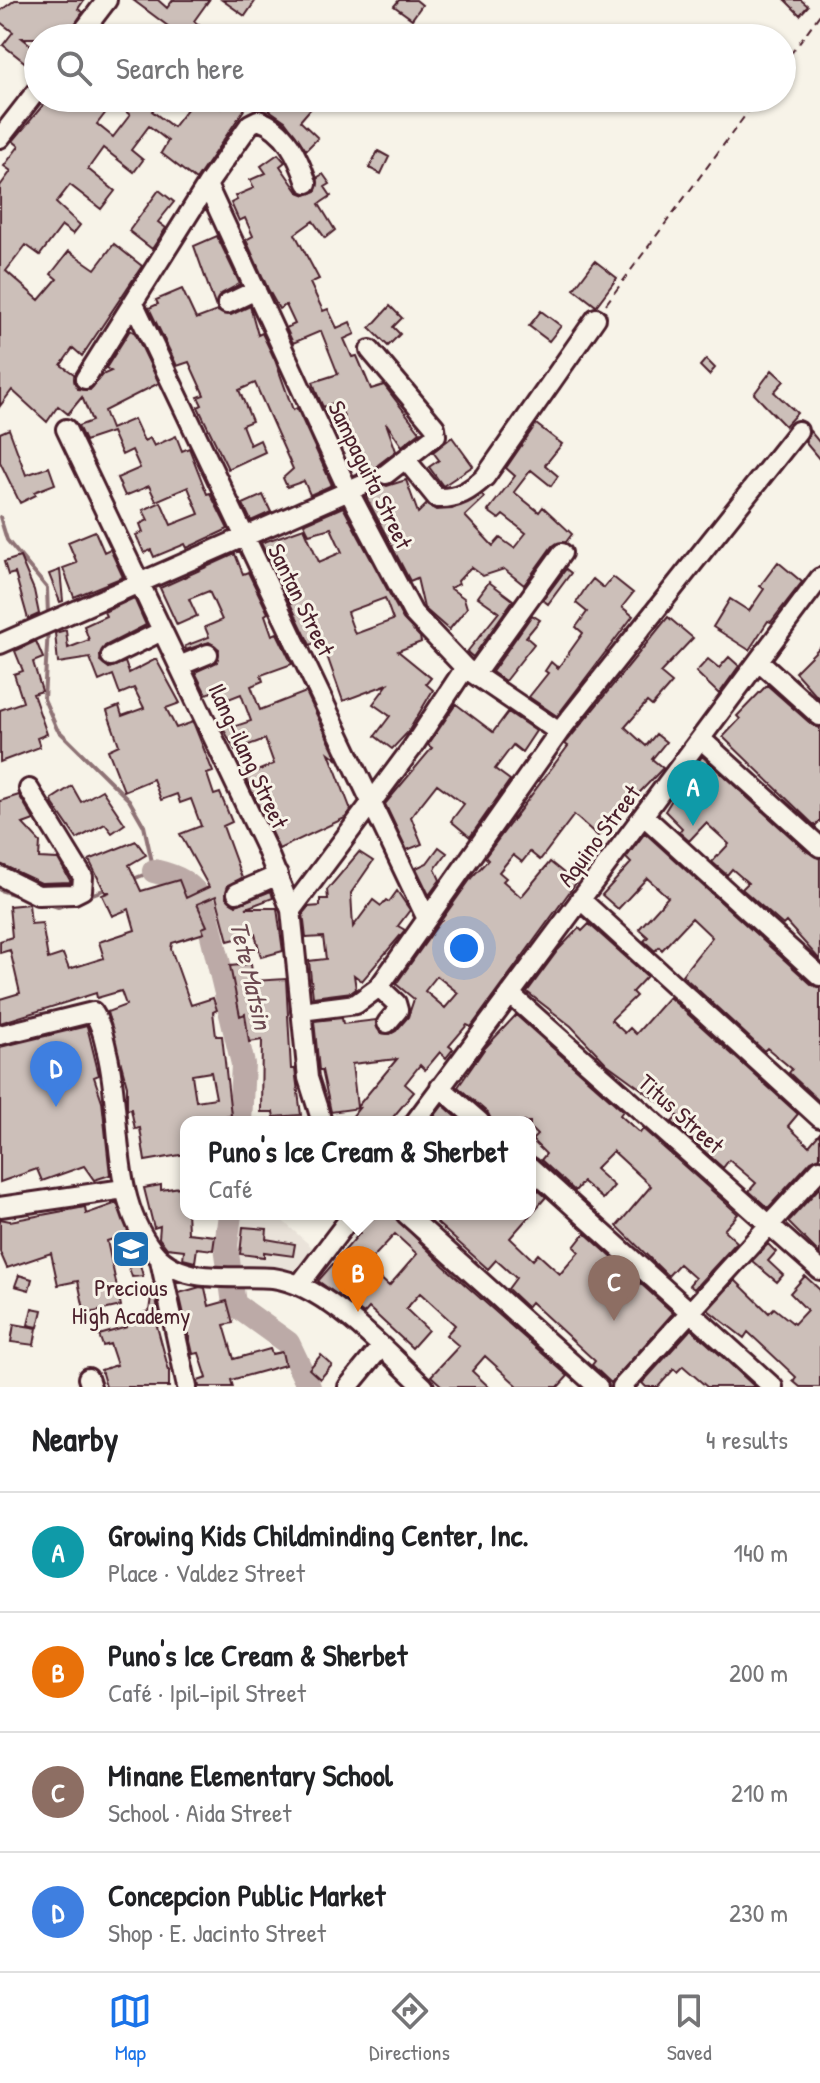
<!DOCTYPE html>
<meta charset="utf-8">
<style>
:root{--surface:#fff;--page:#f2f2f2;--text:#202124;--muted:#757577;--line:#e0e0e0;--accent:#1a73e8}
body{margin:0;font-family:"Patrick Hand",sans-serif;background:var(--page);color:var(--text)}
.you{position:absolute;left:464px;top:948px;width:28px;height:28px;margin:-20px;border:6px solid #fff;border-radius:50%;background:#1a73e8;box-shadow:0 0 0 12px #1a73e833}
.badge{display:grid;place-items:center;width:52px;height:52px;border-radius:50%;background:var(--accent);color:#fff;font-size:26px;font-weight:700}
.pin{position:absolute;translate:-50% -66px;filter:drop-shadow(0 2px 4px #0008)}
.pin::after{content:'';position:absolute;top:42px;width:28px;height:24px;background:inherit;clip-path:polygon(0 0,100% 0,50% 100%)}
.popup{position:absolute;left:180px;top:1116px;width:356px;height:104px;box-sizing:border-box;display:grid;place-content:center;border-radius:16px;background:var(--surface);filter:drop-shadow(0 2px 6px #0005);font-size:26px;white-space:nowrap;color:var(--muted)}
.popup b{font-size:30px;color:var(--text)}
.popup::after{content:'';position:absolute;left:50%;top:100%;margin-left:-16px;border:16px solid transparent;border-top-color:var(--surface)}
.list{margin:0;padding:0;list-style:none}
h2{display:flex;justify-content:space-between;align-items:center;height:104px;margin:0;padding:0 32px;font-size:34px}
h2 small{font-size:26px;font-weight:400;color:var(--muted)}
.list li{display:grid;grid-template-columns:52px 1fr auto;gap:24px;align-items:center;box-sizing:border-box;height:120px;padding:0 32px;border-top:2px solid var(--line)}
.list b{display:block;font-size:30px;white-space:nowrap}
.list p{margin:0;font-size:26px;white-space:nowrap;color:var(--muted)}
.list em{font-size:26px;font-style:normal;color:var(--muted)}
.icon{flex:none;width:44px;height:44px;fill:none;stroke:currentColor;stroke-width:2;stroke-linecap:round;stroke-linejoin:round}
.map{position:relative;flex:none;width:820px;height:1387px;overflow:hidden}
.search{position:absolute;background:var(--surface);box-shadow:0 2px 6px #0004;left:24px;right:24px;top:24px;height:88px;display:flex;align-items:center;gap:20px;box-sizing:border-box;padding:0 28px;border-radius:44px;color:var(--muted);font-size:30px}
.sheet{height:584px;background:var(--surface)}
nav{display:flex;justify-content:space-around;align-items:center;box-sizing:border-box;height:112px;border-top:2px solid var(--line);background:var(--surface);font-size:22px;color:var(--muted)}
nav a{display:grid;justify-items:center;gap:4px}
nav .on{color:var(--accent)}
.map>svg:first-child{display:block}
.built{fill:#eae3da}
.lines{fill:none;stroke-linecap:round;stroke-linejoin:round}
.stream{stroke:#8e7275;stroke-width:4}
.river{stroke:#bcaaa7;stroke-width:24}
.building{fill:#ccbfb9;stroke:#4a1f2b;stroke-width:2;fill-rule:evenodd}
.minor-casing{stroke:#4a1f2b;stroke-width:24}
.path{stroke:#4a1f2b;stroke-width:2;stroke-dasharray:8 6;stroke-linecap:butt}
.minor{stroke:#f7f3e8;stroke-width:18}
.labels{text-anchor:middle;stroke-width:6;stroke-linejoin:round;paint-order:stroke}
.street-label{font-size:24px;fill:#4a1f2b;stroke:#f7f3e8}
.poi-label{font-size:24px;fill:#4a1f2b;stroke:#f7f3e8}
.water-label{font-size:26px;font-style:italic;fill:#6c4950;stroke:#f7f3e8}
</style>
<div class="map">
<svg width="820" height="1387" viewBox="0 0 820 1387">
<rect width="100%" height="100%" fill="#f7f3e8"/>
<filter id="ink" filterUnits="userSpaceOnUse"><feTurbulence type="fractalNoise" baseFrequency=".0125" numOctaves="2"/><feDisplacementMap in="SourceGraphic" scale="16" xChannelSelector="R" yChannelSelector="G"/><feConvolveMatrix kernelMatrix="1 2 1 2 8 2 1 2 1" color-interpolation-filters="sRGB"/></filter>
<g filter="url(#ink)">
<path class="built" d="M240,1214H275L313,1248L300,1271L241,1266L236,1254Z"/>
<g class="lines">
<path class="stream" d="M0,517L7,540L47,588L48,615
M48,628L44,699L57,729L129,800L144,826L154,871L133,879
M0,890L23,897
M85,897L106,889
M43,902L58,907L69,903"/>
<path class="river" d="M154,871C179,877 192,883 205,906L243,1064L240,1122
M230,1214L226,1246L234,1304L288,1343L309,1387"/>
</g>
<path class="building" d="M15,0H84L78,9L83,12L66,38H22L37,50L27,64L3,45L13,32L0,22V11Z
M133,0H158L167,8L173,0H209L194,21L215,38H184Z
M222,0H256L245,16Z
M399,0H416L422,5L412,19L394,6Z
M785,0H801L808,6L800,15Z
M49,98H148L157,105L152,111L173,127L195,99L199,102L209,98L221,108L229,98H244L248,104L196,180L161,153L168,141L149,126L131,150L143,160L134,172L103,148L88,169L115,191L101,209L70,185L56,203L80,225L73,234L62,226L40,255L26,245L6,271L39,300L57,279L51,274L69,251L95,269L114,244L142,266L82,356L73,348L61,365L74,374L78,389L90,390L102,375L111,371L106,368L130,330L135,333L159,383L104,411L111,429L134,419L144,441L150,438L154,446L176,436L182,451L189,448L207,494L210,493L228,529L187,548L185,544L154,557L151,550L144,553L136,535L143,532L140,524L148,520L143,510L161,502L171,525L199,514L188,487L156,501L149,486L125,496L117,478L140,468L132,450L122,455L112,432L85,441L78,426L92,421L82,397L68,414L58,406L47,422L12,390L0,406V186L11,171L4,166L19,146L13,141ZM114,102L130,115L113,137L97,124Z
M252,98H320L300,121L318,138L306,150L285,121Z
M378,151L389,157L381,174L369,168Z
M278,154L285,162L280,166L298,192L306,195L316,191L318,177L323,174L330,184L325,187L331,196L319,204L335,230L325,238L313,221L295,234L319,279L310,283L323,311L328,309L337,328L350,322L355,334L344,339L352,357L357,356L371,389L384,385L420,432L402,446L386,423L396,451L378,465L374,474H358L365,470L342,412L336,402L323,407L317,394L313,382L338,374L321,331L293,343L286,328L295,324L286,305L279,309L268,289L246,240L253,236L245,218L239,221L231,203L237,200L235,196L254,188L250,180L266,173L261,166Z
M159,190L174,202L158,222L166,228L152,249L129,231Z
M217,236L240,284L221,294L215,305L194,246Z
M595,261L617,278L596,306L574,289Z
M182,289L196,319L217,311L231,315L250,306L258,335L262,333L275,360L293,410L297,408L332,485L310,495L304,481L287,487L283,478L293,469L255,383L239,390L252,421L242,425L250,445L260,440L265,452L228,469L198,407L202,405L198,397L204,395L189,362L177,366L149,308L158,304L156,300Z
M390,306L402,318L393,327L400,334L388,346L370,328Z
M541,311L561,326L549,341L529,326Z
M706,359L715,368L709,375L700,366Z
M772,370L784,381L774,392L797,413L785,426L754,394Z
M536,424L562,444L545,465L558,476L551,486L531,470L514,492L539,512L543,507L572,534L566,542L552,546L524,585L504,569L483,576L471,567L458,581L459,584L450,588L464,598L467,608L449,630L424,608L417,578L410,581L366,497L376,491L379,483L387,486L406,480L418,513L427,504L436,510L452,509L482,495L484,498L465,516L493,546L500,538L514,548L526,533L503,515L499,519L488,511L515,476L506,468Z
M9,429L26,475L49,467L55,484L34,492L36,495L20,503L0,462V433Z
M810,431L820,443V460L805,442Z
M452,437L473,466L443,486L429,467L439,460L433,452Z
M263,495L271,512L251,521L243,504Z
M343,507L403,619L420,637L421,642L398,651L431,678L426,684L433,690L408,732L392,749L375,736L390,716L373,704L388,684L343,701L326,653L320,655L316,643L310,645L261,543L304,528L319,562L342,552L331,528L309,534L304,524ZM385,598L393,620L355,634L347,612Z
M95,531L104,552L110,549L123,577L74,597L63,568L77,563L68,542Z
M235,554L243,574L248,572L268,613L265,615L272,635L277,633L292,664L261,675L263,681L251,686L260,710L306,692L338,760L329,753L351,810L345,818L279,849L242,771L253,767L255,772L274,764L265,739L235,750L219,721L227,718L230,728L251,721L241,694L221,702L217,690L206,694L195,672L217,662L219,649L209,642L186,650L185,646L209,637L205,627L222,620L209,591L189,599L197,616L177,625L160,588Z
M20,557L34,590L39,614L28,619L15,573L8,575L4,562Z
M778,562L802,582L771,622L768,621L749,650L713,627L730,599L749,611L764,589L760,586Z
M566,569L571,573L548,604L543,600Z
M60,570L63,601L60,602L49,574Z
M613,577L633,593L622,607L633,616L557,716L529,697L548,673L545,671L551,662L558,668L583,633L576,627L587,612L576,603L585,589L593,579L604,588Z
M489,582L513,600L473,657L467,652L499,612L478,597Z
M134,598L146,625L105,646L100,661L109,668L125,662L129,673L156,659L180,703L166,708L176,728L193,722L213,772L207,774L214,795L220,793L232,822L223,826L242,878L228,885L226,897L236,905L271,891L273,898L246,908H277L283,951L261,957L255,934L228,941L216,896L197,904L207,926L202,928L204,933L172,943L171,949L191,1005L213,998L217,1010L213,1012L216,1036H222L231,1115L186,1122V1154L145,1161L140,1128L135,1129L131,1109L127,1110V1086L107,1012L126,1005L121,991L97,998L96,993L0,1023V999L20,993L10,950L0,953V941L12,937L9,906L29,904L31,924L42,923L48,959L63,954L69,969L104,958L99,942L135,930L129,909L112,916L102,895L110,892H105L89,860L136,841L146,855L129,865L141,891L179,880L186,898L209,887L180,834L201,826L191,799L180,803L177,794L161,800L153,779L124,791L108,750L119,745L107,711L119,706L122,716L144,708L134,688L120,694L113,675L99,681L90,658L58,663L55,633L66,630L68,648L89,640L84,626L106,616L104,612ZM211,1072L216,1098L196,1101L192,1075Z
M532,615L540,620L526,637L534,644L505,681L492,672Z
M668,617L693,638L660,673L672,683L652,706L647,702L625,727L646,746L656,734L666,742L652,759L663,768L598,836L574,815L540,860L530,852L522,862L513,855L499,872L506,878L503,881L521,897L550,862L576,883L471,1027L467,1025L449,1046L453,1049L446,1058L440,1052L425,1070L420,1065L405,1084L414,1092L389,1122H348L359,1108L331,1112L322,1070H319L314,1021L342,1018L343,1024L376,1020L380,1033L390,1034L396,1031L408,1017L414,999L396,984L472,877L488,860L485,857L568,746L565,744ZM437,976L458,993L445,1008L425,991ZM397,1059L357,1107L352,1064Z
M36,641L43,658L33,662L42,691L33,694L47,734L37,738L40,747L0,762V710L23,702L14,674L23,671L15,651Z
M820,647V700L795,672Z
M729,657L739,666L719,694L696,672L708,659L719,668Z
M767,685L812,725L820,728V821L815,826L723,737L740,719L737,716Z
M456,704L493,732L508,712L536,731L522,752L513,745L495,769L510,780L470,837L451,821L464,804L437,784L411,817L422,844L407,850L385,804L432,748L428,745Z
M702,756L806,851L820,859V960L786,922L783,925L742,889L748,883L732,869L727,875L712,862L729,844L706,823L689,841L679,832L682,828L665,811L683,782L687,786L700,772L695,767Z
M72,786L81,802L102,790L125,824L112,833L105,824L77,839L53,804L52,799Z
M19,795L34,820L23,824L40,842L39,858L58,859L71,882L41,883L0,864V801Z
M645,833L812,985L820,988V1102L789,1073L792,1069L767,1048L764,1051L682,975L712,937L692,918L662,950L659,947L655,951L644,941L648,937L639,929L668,897L647,878L618,909L602,895L631,863L626,858Z
M439,847L447,853L435,869L440,880L429,895L416,868L427,863Z
M359,852L373,861L351,893L353,927L373,900L381,906L386,900L389,902L397,891L410,910L398,926L405,930L362,981L354,975L356,989L352,992L313,997L309,961L326,959L323,937L306,938L303,913L308,907L320,906V899H328L327,890Z
M589,924L647,976L632,992L636,996L611,1020L625,1033L630,1028L636,1034L669,997L798,1114L788,1126L809,1146L820,1133V1157L811,1161L768,1208L749,1191L756,1183L729,1160L723,1168L672,1122L678,1116L607,1064L571,1026L527,992L558,950L579,928L582,931Z
M251,964L253,981L286,979L291,1069H295L301,1115L274,1117L273,1112H261L262,1040L249,1042L245,1014L240,1016L230,966Z
M516,1015L623,1111L620,1115L640,1133L643,1129L738,1214L724,1230L737,1242L694,1289L689,1285L695,1278L679,1264L668,1276L617,1226L651,1186L613,1151L595,1169L614,1186L603,1199L583,1182L575,1191L541,1160L546,1154L532,1140L537,1135L530,1128V1122H492L488,1113L458,1087L485,1048Z
M87,1026L99,1075L94,1077L102,1101L110,1175L94,1180L84,1166L42,1181L37,1169L0,1182V1047Z
M443,1105L462,1122H430Z
M530,1183L546,1197L510,1238L533,1260L538,1254L560,1274L579,1252L574,1247L585,1233L673,1313L611,1383L592,1365L595,1361L531,1302L527,1307L508,1289L516,1278L496,1260L488,1269L437,1223L445,1214H530Z
M161,1185V1190L186,1186L188,1233L215,1236L213,1250L197,1248L195,1262L183,1259L184,1250L167,1248L159,1238L160,1226L154,1228L144,1188Z
M820,1187V1254L788,1222Z
M117,1203L135,1245L143,1276L132,1277L119,1237L107,1241L121,1306L85,1314L78,1281L58,1285L51,1253L7,1268L0,1252V1219L10,1221L85,1207L86,1214Z
M368,1214L394,1216L444,1266L568,1376L558,1387H519L485,1356L472,1371L489,1387H443L431,1376L459,1346L446,1335L455,1325L420,1293L406,1309L428,1330L412,1348L369,1308L364,1314L318,1281L360,1233L356,1230ZM395,1234L417,1254L389,1286L366,1265Z
M243,1227L267,1229L266,1239L295,1244L293,1256L264,1252V1257L240,1254Z
M768,1244L776,1252L768,1261L783,1275L777,1282L752,1261Z
M19,1275L32,1279L29,1290L15,1286Z
M805,1276L820,1290V1387H800L793,1381L796,1377L748,1332L744,1338L708,1310L735,1280L769,1313L774,1308L794,1324L807,1310L790,1293Z
M153,1283L159,1314L154,1315L169,1371V1387H106L101,1370L117,1365L110,1344L103,1346L99,1335L127,1327L125,1319L149,1311Z
M200,1287L205,1288L209,1306L227,1301L233,1323L224,1325L234,1359L270,1349L272,1354L282,1352L285,1365L231,1380L233,1387H199L198,1381L207,1378L199,1353L193,1354L179,1293Z
M32,1308L42,1310L38,1327L28,1325Z
M14,1324L37,1328L34,1345L11,1342Z
M691,1329L727,1361L755,1387H707L683,1366L677,1372L674,1369L658,1387H646L642,1383Z
M321,1355L332,1365L320,1379L309,1369Z"/>
<g class="lines">
<defs>
<path id="minor" d="M78,38L107,0
M0,138L38,89
M207,185L348,490L413,613L465,668L559,732
M134,304L426,917
M227,304L256,290
M370,350L435,427L436,435L386,474
M85,379L207,185L250,124L258,120C286,129 298,157 307,183
M66,429L266,848L291,910L308,1078L322,1122
M406,460L437,498C457,499 470,491 485,477L596,318
M0,644L367,483
M111,656L162,631
M759,661L820,716
M179,666L208,654
M475,674L562,553
M702,740L820,847
M644,816L820,976
M0,876L38,895L74,894L82,890L83,877L29,789
M237,893L278,875
M580,899L820,1118
M291,910L412,748L465,668
M379,987L396,1003L398,1010L387,1023
M510,994L820,1270
M301,1011L356,1004L379,987L559,732L798,431
M0,1035L93,1012C101,1024 104,1038 107,1052C123,1117 109,1195 153,1251C181,1287 234,1274 273,1278C327,1285 385,1351 424,1387
M440,1087L480,1122
M415,1122L820,578
M530,1167L773,1387
M0,1207L124,1189
M406,1214L598,1387
M160,1260L187,1387
M300,1284L353,1214
M88,1378L91,1387
M348,1387L381,1347
M622,1387L820,1169"/>
</defs>
<use href="#minor" class="minor-casing"/>
<path class="path" d="M782,66L820,14
M606,304L758,98"/>
<use href="#minor" class="minor"/>
</g>
</g>
<defs>
<symbol id="school-square" viewBox="-11 -11 22 22"><rect x="-9" y="-9" width="18" height="18" rx="4" fill="#1f6fb2" stroke="#f7f3e8"/><path d="M0-5L7-2L0 1L-7-2ZM-4 1L0 2.5L4 1V4Q0 6-4 4Z" fill="#fff"/></symbol>
</defs>
<g fill-rule="evenodd">
<use href="#school-square" x="109" y="1227" width="44" height="44"/>
</g>
<g class="labels">
<g class="street-label">
<text transform="translate(370 475) rotate(64)" y="8">Sampaguita Street</text>
<text transform="translate(301 600) rotate(64)" y="8">Santan Street</text>
<text transform="translate(248 756) rotate(65)" y="8">Ilang-ilang Street</text>
<text transform="translate(599 836) rotate(-53)" y="8">Aquino Street</text>
<text transform="translate(681 1114) rotate(42)" y="8">Titus Street</text>
</g>
<g class="poi-label">
<text x="131" y="1296">Precious<tspan x="131" dy="28">High Academy</tspan></text>
</g>
<g class="water-label">
<text transform="translate(251 975) rotate(77)" y="9">Tete Matsin</text>
</g>
</g>
</svg>
<div class="you"></div>
<div class="pin badge" style="left:693px;top:826px;background:#0f9aa8">A</div>
<div class="pin badge" style="left:358px;top:1312px;background:#e8710a">B</div>
<div class="popup"><b>Puno's Ice Cream &amp; Sherbet</b>Café</div>
<div class="pin badge" style="left:614px;top:1321px;background:#8d6e63">C</div>
<div class="pin badge" style="left:56px;top:1107px;background:#3f7fe0">D</div>
<div class="search"><svg class="icon" aria-label="search" viewBox="0 0 24 24"><circle cx="10" cy="10" r="6"/><path d="M15 15l6 6"/></svg>Search here</div>
</div>
<section class="sheet">
<h2>Nearby<small>4 results</small></h2>
<ul class="list">
<li><span class="badge" style="background:#0f9aa8">A</span><div><b>Growing Kids Childminding Center, Inc.</b><p>Place · Valdez Street</p></div><em>140 m</em></li>
<li><span class="badge" style="background:#e8710a">B</span><div><b>Puno's Ice Cream &amp; Sherbet</b><p>Café · Ipil-ipil Street</p></div><em>200 m</em></li>
<li><span class="badge" style="background:#8d6e63">C</span><div><b>Minane Elementary School</b><p>School · Aida Street</p></div><em>210 m</em></li>
<li><span class="badge" style="background:#3f7fe0">D</span><div><b>Concepcion Public Market</b><p>Shop · E. Jacinto Street</p></div><em>230 m</em></li>
</ul>
</section>
<nav>
<a class="on"><svg class="icon" aria-label="map" viewBox="0 0 24 24"><path d="M3 6l6-2 6 2 6-2v14l-6 2-6-2-6 2zM9 4v14M15 6v14"/></svg>Map</a>
<a><svg class="icon" aria-label="directions" viewBox="0 0 24 24"><path d="M12 3l9 9-9 9-9-9zM9 14v-3h6M13 9l2 2-2 2"/></svg>Directions</a>
<a><svg class="icon" aria-label="saved" viewBox="0 0 24 24"><path d="M7 4h10v16l-5-4-5 4z"/></svg>Saved</a>
</nav>
